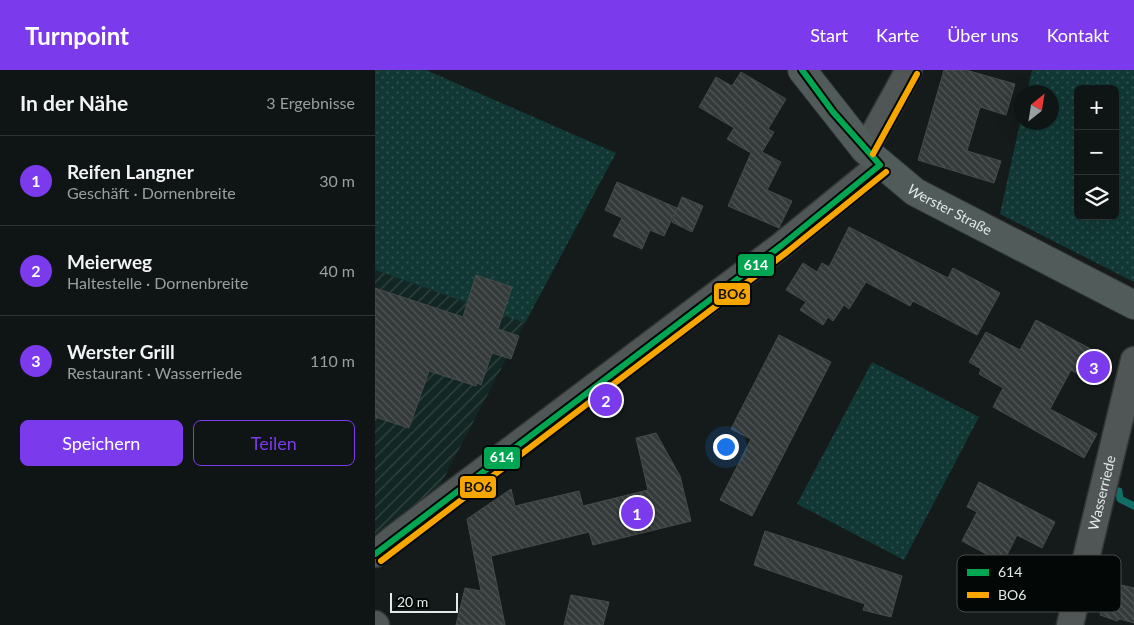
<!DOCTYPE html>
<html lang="de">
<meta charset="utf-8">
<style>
:root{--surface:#0f1414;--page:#181d1d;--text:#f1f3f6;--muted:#9b9ea0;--line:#2f3334;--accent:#7c3aed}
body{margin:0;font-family:Lato,sans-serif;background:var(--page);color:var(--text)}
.controls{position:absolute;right:15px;top:15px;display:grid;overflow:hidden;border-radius:8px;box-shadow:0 5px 20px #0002}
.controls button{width:45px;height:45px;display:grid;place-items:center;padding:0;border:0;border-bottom:1px solid var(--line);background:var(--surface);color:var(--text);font:25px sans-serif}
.compass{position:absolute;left:639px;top:15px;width:45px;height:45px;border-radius:50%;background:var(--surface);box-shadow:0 5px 20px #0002;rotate:30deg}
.scale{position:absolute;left:15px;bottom:12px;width:68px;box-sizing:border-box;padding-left:5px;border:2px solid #e1eae9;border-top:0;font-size:14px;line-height:18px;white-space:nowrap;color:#e1eae9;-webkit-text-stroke:4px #030706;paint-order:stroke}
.you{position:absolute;left:350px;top:376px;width:18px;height:18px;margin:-12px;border:4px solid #fff;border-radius:50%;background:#1a73e8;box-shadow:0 0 0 8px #1a73e833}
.badge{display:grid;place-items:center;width:32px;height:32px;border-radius:50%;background:var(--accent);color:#fff;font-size:16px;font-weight:700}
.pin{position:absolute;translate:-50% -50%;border:2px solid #fff;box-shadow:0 1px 5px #0006}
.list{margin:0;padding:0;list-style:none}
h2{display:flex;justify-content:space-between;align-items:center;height:65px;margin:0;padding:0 20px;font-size:21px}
h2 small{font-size:16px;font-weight:400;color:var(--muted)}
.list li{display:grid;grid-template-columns:32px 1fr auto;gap:15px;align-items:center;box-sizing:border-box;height:90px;padding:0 20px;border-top:1px solid var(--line)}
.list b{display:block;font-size:19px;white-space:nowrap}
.list p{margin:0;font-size:16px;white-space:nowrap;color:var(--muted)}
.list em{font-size:16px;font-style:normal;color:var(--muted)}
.actions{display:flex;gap:10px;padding:15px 20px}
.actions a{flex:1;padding:11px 0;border:1px solid var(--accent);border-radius:8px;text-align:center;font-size:18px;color:var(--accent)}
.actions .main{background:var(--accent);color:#fff}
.icon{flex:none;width:28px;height:28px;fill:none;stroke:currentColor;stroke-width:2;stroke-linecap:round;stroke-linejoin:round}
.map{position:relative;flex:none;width:759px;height:555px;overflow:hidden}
header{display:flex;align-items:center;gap:30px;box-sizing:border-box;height:70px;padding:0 25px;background:var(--accent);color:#fff}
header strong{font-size:24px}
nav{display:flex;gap:28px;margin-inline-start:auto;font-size:18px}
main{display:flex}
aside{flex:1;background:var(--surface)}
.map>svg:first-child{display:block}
.industrial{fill:url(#industrial-furrows)}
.grass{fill:url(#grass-dots);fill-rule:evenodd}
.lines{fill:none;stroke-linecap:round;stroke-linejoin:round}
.stream{stroke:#126d66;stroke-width:7}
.building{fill:url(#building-back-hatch);stroke:#454b4a}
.minor-casing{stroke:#323635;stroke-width:29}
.secondary-casing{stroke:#323635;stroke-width:30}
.minor{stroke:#505655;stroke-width:26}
.secondary{stroke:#515b59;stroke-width:28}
.bus-1-casing{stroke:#030706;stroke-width:10}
.bus-2-casing{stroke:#030706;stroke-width:10}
.bus-1{stroke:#00a651;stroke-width:6}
.bus-2{stroke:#f7a600;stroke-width:6}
.labels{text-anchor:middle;stroke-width:5;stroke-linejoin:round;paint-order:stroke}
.street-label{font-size:14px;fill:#e1eae9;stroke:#030706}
.key{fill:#030706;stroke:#464b4a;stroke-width:1}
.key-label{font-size:14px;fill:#e1eae9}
.line-badge{stroke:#030706;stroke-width:2}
.badge-label{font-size:14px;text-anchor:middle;font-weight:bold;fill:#fff}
.pale-badge-label{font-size:14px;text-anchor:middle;font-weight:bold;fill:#111}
</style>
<header>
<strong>Turnpoint</strong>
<nav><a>Start</a><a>Karte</a><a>Über uns</a><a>Kontakt</a></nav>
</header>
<main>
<aside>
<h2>In der Nähe<small>3 Ergebnisse</small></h2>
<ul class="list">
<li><span class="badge">1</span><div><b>Reifen Langner</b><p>Geschäft · Dornenbreite</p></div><em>30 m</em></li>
<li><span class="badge">2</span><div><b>Meierweg</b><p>Haltestelle · Dornenbreite</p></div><em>40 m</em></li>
<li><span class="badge">3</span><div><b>Werster Grill</b><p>Restaurant · Wasserriede</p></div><em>110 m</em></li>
</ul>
<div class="actions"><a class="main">Speichern</a><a>Teilen</a></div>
</aside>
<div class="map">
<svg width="759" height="555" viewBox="0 0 759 555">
<defs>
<pattern id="industrial-furrows" width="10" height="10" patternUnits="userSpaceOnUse" patternTransform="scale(1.25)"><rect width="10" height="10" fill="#122624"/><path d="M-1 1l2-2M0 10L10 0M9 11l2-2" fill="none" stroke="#344644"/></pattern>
<pattern id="grass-dots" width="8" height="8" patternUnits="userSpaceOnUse" patternTransform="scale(1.25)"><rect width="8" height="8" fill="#113835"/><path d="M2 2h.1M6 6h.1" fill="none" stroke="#335552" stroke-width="1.8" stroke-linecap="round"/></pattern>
<pattern id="building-back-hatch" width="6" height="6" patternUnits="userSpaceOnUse" patternTransform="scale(1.25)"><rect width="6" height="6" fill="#343a3a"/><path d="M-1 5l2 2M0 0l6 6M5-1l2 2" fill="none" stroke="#515756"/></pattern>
</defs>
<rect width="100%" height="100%" fill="#141b1a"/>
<path class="industrial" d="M0,200L150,253L57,431L0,474Z"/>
<path class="grass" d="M0,0H51L241,83L150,253L0,200Z
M657,0H759V212L625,144L646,48V52H676V22H652ZM703,19H740V146H703Z
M497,292L604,347L529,490L422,434Z"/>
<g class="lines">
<path class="stream" d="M744,421L745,429L759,436"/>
</g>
<path class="building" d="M569,0H591L640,14L631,45L605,37L592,81L626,91L619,113L543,90Z
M366,2L411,29L393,59L399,62L387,82L406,92L392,120L417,131L404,158L353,136L376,83L352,69L359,58L324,37L341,7L357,16Z
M242,112L302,138L289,166L275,160L267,179L238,166L247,148L230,140Z
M307,127L328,136L317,162L297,152Z
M474,157L573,208L578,198L625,223L602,265L538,231L535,236L491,212L474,239L469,235L458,251L453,247L448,255L425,240L431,232L411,220L428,193L442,202L447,193L454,197Z
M101,205L137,217L123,259L144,266L136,289L117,283L106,315L102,313L101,316L54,301L34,358L0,347V218L88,247Z
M661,250L729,286L716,311L696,300L675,339L722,364L709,388L618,337L628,318L604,304L606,299L594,292L611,262L645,280Z
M404,265L456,292L377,446L345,430L376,369L356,359Z
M281,363L305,406L316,451L218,475L214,462L116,486L130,555H81L90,518L106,521L92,449L136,419L140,436L204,421L208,436L273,420L261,368Z
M604,412L680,452L667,478L642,465L628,493L587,471L602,442L592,437Z
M390,461L527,506L516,547L488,540L490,534L379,495Z
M733,512L759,518V553L745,549L742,551L725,545Z
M196,525L234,532L228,555H189Z"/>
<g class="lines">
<defs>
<g id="minor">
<path d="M490,80L534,0"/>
<path d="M0,484L19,468L407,175L505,95"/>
<path d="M0,554L1,555"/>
<path id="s1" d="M695,555L759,290"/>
</g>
<g id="secondary">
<path id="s2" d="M427,0L490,80L540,122L759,235"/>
</g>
</defs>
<use href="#minor" class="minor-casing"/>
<use href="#secondary" class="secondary-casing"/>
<use href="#minor" class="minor"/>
<use href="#secondary" class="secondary"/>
<defs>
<path id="bus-1" d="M427,0L458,42L505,95
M0,484L407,175L505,95"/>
<path id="bus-2" d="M498,84L542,4
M6,491L412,182L511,102"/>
</defs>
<use href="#bus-1" class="bus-1-casing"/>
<use href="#bus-2" class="bus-2-casing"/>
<use href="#bus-1" class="bus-1"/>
<use href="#bus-2" class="bus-2"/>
</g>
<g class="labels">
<g class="street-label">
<text dy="5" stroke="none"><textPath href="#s2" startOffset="206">Werster Straße</textPath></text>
<text dy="5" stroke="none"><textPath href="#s1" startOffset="136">Wasserriede</textPath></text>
</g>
</g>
<rect x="582" y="485" width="164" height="57" rx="8" class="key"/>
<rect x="592" y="499" width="22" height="7" fill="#00a651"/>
<rect x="592" y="522" width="22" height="6" fill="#f7a600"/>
<g class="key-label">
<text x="623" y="507">614</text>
<text x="623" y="530">BO6</text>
</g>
<g class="line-badge">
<rect x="362" y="183" width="38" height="24" rx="5" fill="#00a651"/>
<rect x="338" y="212" width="38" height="24" rx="5" fill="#f7a600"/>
<rect x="108" y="376" width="38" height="24" rx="5" fill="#00a651"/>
<rect x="84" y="405" width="38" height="24" rx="5" fill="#f7a600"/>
</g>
<g class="badge-label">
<text x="381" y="200">614</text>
<text x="127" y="392">614</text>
</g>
<g class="pale-badge-label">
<text x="357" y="229">BO6</text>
<text x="103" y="422">BO6</text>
</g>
</svg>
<div class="controls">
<button>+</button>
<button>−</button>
<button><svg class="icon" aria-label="layers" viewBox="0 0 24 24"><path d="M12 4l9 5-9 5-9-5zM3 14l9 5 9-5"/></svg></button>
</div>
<svg class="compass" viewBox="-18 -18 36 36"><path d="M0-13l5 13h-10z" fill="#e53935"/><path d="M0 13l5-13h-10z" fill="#9b9ea0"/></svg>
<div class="scale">20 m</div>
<div class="you"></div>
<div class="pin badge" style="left:262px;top:443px">1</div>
<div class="pin badge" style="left:231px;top:330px">2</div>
<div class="pin badge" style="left:719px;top:297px">3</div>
</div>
</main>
